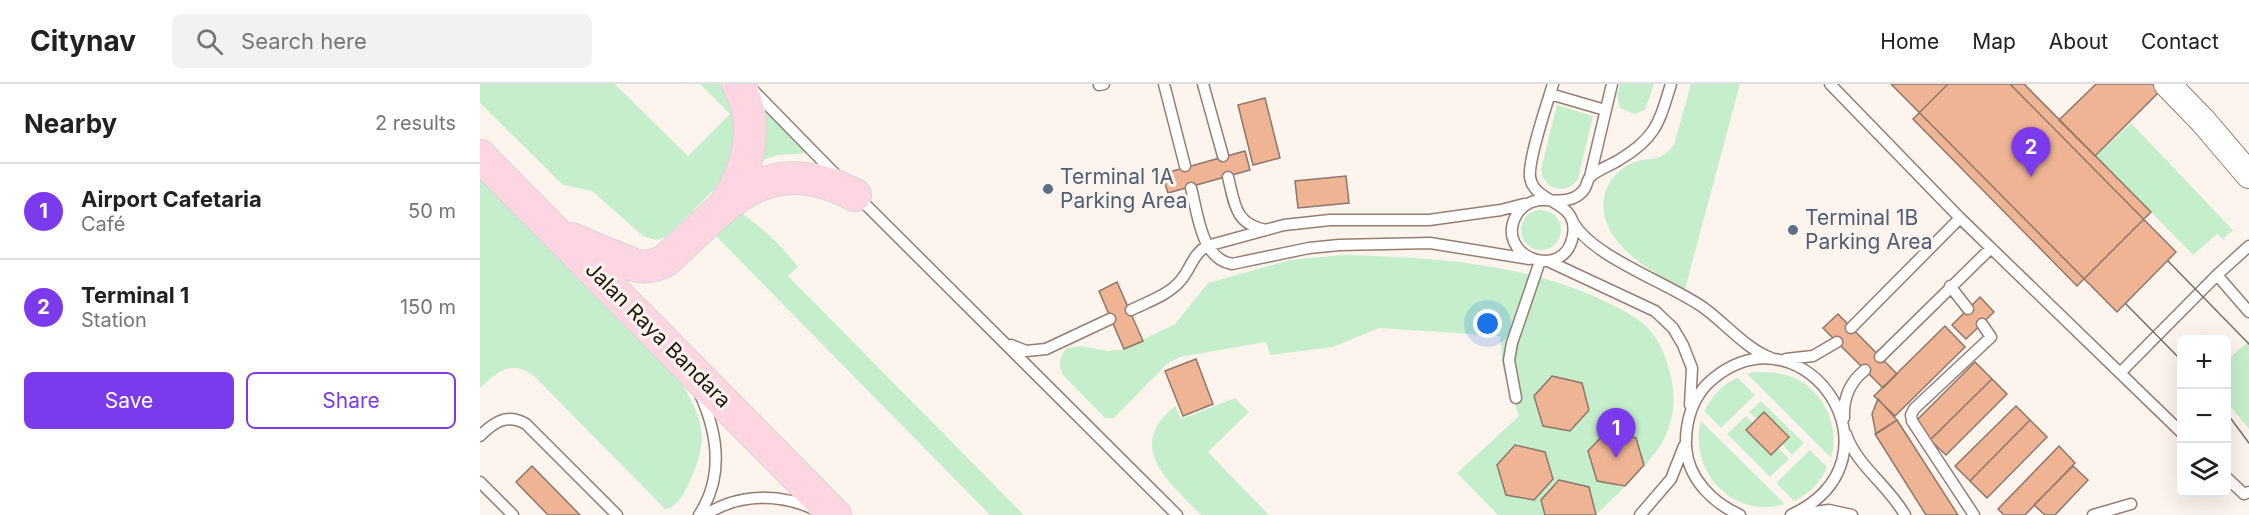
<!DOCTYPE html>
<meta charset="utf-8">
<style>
:root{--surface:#fff;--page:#f2f2f2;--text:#202124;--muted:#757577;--line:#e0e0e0;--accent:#7c3aed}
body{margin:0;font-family:Inter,sans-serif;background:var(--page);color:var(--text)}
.controls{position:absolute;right:18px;bottom:18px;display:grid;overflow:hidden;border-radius:9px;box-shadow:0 6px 24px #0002}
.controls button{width:54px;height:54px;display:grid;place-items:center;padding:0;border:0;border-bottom:2px solid var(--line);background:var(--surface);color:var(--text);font:30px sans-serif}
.you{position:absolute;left:1008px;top:240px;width:21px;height:21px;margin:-15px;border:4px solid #fff;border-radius:50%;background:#1a73e8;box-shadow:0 0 0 9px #1a73e833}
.badge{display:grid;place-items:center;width:39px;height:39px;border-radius:50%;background:var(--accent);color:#fff;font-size:20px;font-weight:700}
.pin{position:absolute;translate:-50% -50px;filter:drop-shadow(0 2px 3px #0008)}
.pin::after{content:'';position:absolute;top:32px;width:21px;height:18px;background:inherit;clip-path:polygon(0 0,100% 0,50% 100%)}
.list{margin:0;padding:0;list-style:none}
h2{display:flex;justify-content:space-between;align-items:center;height:78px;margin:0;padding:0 24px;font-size:26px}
h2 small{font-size:20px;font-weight:400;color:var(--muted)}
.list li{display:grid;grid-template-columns:39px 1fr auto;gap:18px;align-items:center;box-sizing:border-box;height:96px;padding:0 24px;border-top:2px solid var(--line)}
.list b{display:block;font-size:22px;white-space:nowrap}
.list p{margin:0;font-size:20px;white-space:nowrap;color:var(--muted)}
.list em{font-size:20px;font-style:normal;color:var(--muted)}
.actions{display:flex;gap:12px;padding:18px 24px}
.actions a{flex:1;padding:14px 0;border:2px solid var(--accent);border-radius:9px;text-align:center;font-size:21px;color:var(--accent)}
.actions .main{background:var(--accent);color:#fff}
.icon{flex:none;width:33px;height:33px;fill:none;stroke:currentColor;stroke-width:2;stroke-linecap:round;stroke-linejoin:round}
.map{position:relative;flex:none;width:1769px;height:431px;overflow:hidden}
header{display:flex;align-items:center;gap:36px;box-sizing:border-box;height:84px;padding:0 30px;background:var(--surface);border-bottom:2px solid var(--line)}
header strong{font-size:28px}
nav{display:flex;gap:33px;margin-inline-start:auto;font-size:21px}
.search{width:420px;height:54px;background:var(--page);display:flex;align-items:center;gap:15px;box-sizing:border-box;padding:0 21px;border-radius:9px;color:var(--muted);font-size:22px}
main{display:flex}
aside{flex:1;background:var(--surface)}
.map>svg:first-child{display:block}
.green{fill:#c5efcc}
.building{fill:#efb494;stroke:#8d766a;stroke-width:1.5}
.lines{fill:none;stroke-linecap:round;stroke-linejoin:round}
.service-casing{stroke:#957e71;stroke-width:13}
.tertiary-casing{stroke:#957e71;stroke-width:28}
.primary-casing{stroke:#d6d5d4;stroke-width:34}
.service{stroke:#fff;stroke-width:10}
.tertiary{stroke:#fff;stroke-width:26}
.primary{stroke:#fed6e2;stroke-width:32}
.tram{stroke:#756c66;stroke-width:1.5}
.service-dot{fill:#5c6f8a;stroke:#fef4ee;stroke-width:2}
.labels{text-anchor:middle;stroke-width:6;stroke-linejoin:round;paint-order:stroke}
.service-label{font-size:21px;fill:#4e5e75;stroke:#fef4ee;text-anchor:start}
.street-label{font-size:21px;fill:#1e1611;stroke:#fef4ee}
</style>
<header>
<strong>Citynav</strong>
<div class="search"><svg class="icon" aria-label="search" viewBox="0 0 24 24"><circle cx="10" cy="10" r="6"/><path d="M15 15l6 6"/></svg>Search here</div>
<nav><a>Home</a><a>Map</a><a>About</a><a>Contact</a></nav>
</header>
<main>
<aside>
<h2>Nearby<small>2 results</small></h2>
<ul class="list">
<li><span class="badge">1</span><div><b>Airport Cafetaria</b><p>Café</p></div><em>50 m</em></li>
<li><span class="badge">2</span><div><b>Terminal 1</b><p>Station</p></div><em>150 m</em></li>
</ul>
<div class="actions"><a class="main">Save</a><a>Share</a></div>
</aside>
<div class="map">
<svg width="1769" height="431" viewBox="0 0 1769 431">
<rect width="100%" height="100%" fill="#fef4ee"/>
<path class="green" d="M0,0H135L208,72L250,30L220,0H240L255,15L260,28L250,90L186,153L176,156L163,152L112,107L83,101L0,19Z
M1140,0H1174L1165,26L1154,30L1140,24L1137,12Z
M1211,0H1260L1205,205C1181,193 1150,176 1134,153C1115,126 1122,93 1152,79C1169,71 1178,81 1194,61Z
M1077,21L1113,32L1098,95C1086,112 1063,106 1061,85Z
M286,23L331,69L299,71L275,78L286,56Z
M1651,39L1753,146L1743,155L1737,150L1713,171L1616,72Z
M0,91L194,287C222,332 233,352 207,403C202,413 197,423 185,425L55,293C32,275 18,287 0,304Z
M253,123C278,140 299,158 318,183L308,192L544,431H510L230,146Z
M1041 146a20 20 0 1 1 40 0a20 20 0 1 1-40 0Z
M861,171C949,173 1039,178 1120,215C1137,223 1153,230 1167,243C1177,253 1184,268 1188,282C1196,308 1196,328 1185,353C1175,376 1135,412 1116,431H1018L977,389L1039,332L1023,285L1020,252L899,244L853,263L790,271L786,258L700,273L687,280L634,334H625L583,291C578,281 579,272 587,264L600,262L629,267L644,265L695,240L728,199L810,176Z
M1769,257V345L1747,318L1746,277Z
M1273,288C1288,288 1302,288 1315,294C1345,308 1360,344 1351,374L1267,290Z
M1258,294L1275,311L1241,344L1224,327C1232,313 1242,299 1258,294Z
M755,314L769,328L728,368L789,431H721C689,398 644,363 695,322L701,335Z
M1281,317L1324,359L1312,371L1302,360L1309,352L1284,328L1277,335L1269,328Z
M1266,332L1273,339L1266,347L1290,371L1298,364L1309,375L1290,393L1247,350Z
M1221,337L1305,420C1298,422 1290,424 1282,423C1239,421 1210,377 1221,337Z
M1330,366L1347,383C1340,400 1330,409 1314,417L1296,399Z"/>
<path class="building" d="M1411,0H1530L1696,168L1637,228Z
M1468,0H1544L1671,128L1597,202L1433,35Z
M1616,0H1687L1615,72L1579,36Z
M785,14L800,74L773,81L758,21Z
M765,67L770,86L688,109L682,90Z
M866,92L869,119L818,124L815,97Z
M637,198L663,257L644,265L619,207Z
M1500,213L1514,228L1486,255L1472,241Z
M1358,230L1417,290L1403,304L1343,244Z
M1465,242L1485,263L1415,332L1394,312Z
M716,275L733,320L703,332L685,287Z
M1495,278L1512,295L1450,356L1434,339Z
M1072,292L1102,299L1109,326L1090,347L1063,342L1054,312Z
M1512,295L1527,310L1466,371L1450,356Z
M1398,315L1417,336L1396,350L1392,330Z
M1536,322L1550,336L1490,397L1475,382Z
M1284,328L1309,353L1291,371L1266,346Z
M1417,336L1478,431H1446L1395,350Z
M1550,336L1567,353L1507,414L1490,397Z
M1127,347L1156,354L1164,381L1145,402L1117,397L1108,367Z
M1035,361L1065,368L1073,395L1054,416L1026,411L1017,381Z
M1579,362L1595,379L1545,431H1524L1518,425Z
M52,382L100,431H68L36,398Z
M1593,382L1608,396L1575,431H1565L1554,421Z
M1079,396L1109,403L1116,431H1065L1061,416Z"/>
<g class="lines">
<defs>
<path id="service" d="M684,0L705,82
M723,0L743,72
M1073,0C1067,20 1048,75 1050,93C1054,121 1099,115 1093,151C1085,200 1012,172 1037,130C1042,122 1051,117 1060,116C1075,115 1090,121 1103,107C1107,103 1107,95 1111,92C1119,85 1131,81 1139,76C1176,54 1179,39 1191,0
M1350,0L1480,134L1702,349
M619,1L624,0
M271,4L359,94
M1070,10L1125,26
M748,93C755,121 755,140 786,146
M1110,93L1132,0
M711,104C718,130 721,175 752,180L829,164L859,161L950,159L1049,175
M376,111L697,431
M1093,138C1112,173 1189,199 1224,224C1246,240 1265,264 1291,274
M1068,177L1175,227L1193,244L1203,261L1212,284L1210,321
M1737,191L1769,228
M1470,202L1488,225
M651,226C667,218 689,211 701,196C711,184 713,170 727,162L804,141L850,136H949L1021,126L1044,120
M1371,244L1480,134
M531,261L546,267L566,265L630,235
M1400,273L1511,164
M1306,275L1333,272L1357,258
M1640,289L1737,191L1769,162
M1036,314L1029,276L1032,259L1060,177
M1364,334C1363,315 1370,298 1385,286
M1366,350C1377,382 1408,401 1425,431
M0,352C14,338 27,329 46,340L137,431
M1746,393L1764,410L1769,408
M0,398L33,431
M1320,430L1349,426L1372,431
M219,431C244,393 238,350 220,310
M225,431C259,409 300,409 336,426
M1160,431L1191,395L1204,362
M1260,431C1233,419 1208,395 1206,363C1205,337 1213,310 1234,294C1327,220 1430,376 1311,431
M1494,431L1432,337L1431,331L1434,325L1511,253L1502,240
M1613,431L1651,420"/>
<path id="tertiary" d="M1687,0L1723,37L1769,91"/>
<path id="primary" d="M0,72L355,431
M246,119C269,84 280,39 258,0
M91,155L154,181C166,184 173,182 185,177C247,121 284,65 375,111"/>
</defs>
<use href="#service" class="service-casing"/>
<use href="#tertiary" class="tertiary-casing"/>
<use href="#primary" class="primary-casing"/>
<use href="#service" class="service"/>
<use href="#tertiary" class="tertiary"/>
<use href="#primary" class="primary"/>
<path class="tram" d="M1688,177L1769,260
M1646,220L1702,277
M1746,328L1769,359"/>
</g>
<g class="service-dot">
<circle cx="568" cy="105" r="6"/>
<circle cx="1313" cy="146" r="6"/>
</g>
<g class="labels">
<g class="service-label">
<text x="580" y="100">Terminal 1A<tspan x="580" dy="24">Parking Area</tspan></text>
<text x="1325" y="141">Terminal 1B<tspan x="1325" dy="24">Parking Area</tspan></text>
</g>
<g class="street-label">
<text transform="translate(178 251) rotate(45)" y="7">Jalan Raya Bandara</text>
</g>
</g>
</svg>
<div class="controls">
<button>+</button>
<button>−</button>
<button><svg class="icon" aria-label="layers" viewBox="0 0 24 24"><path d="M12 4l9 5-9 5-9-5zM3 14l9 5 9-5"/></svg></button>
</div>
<div class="you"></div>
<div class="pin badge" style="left:1136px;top:374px">1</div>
<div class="pin badge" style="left:1551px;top:93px">2</div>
</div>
</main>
